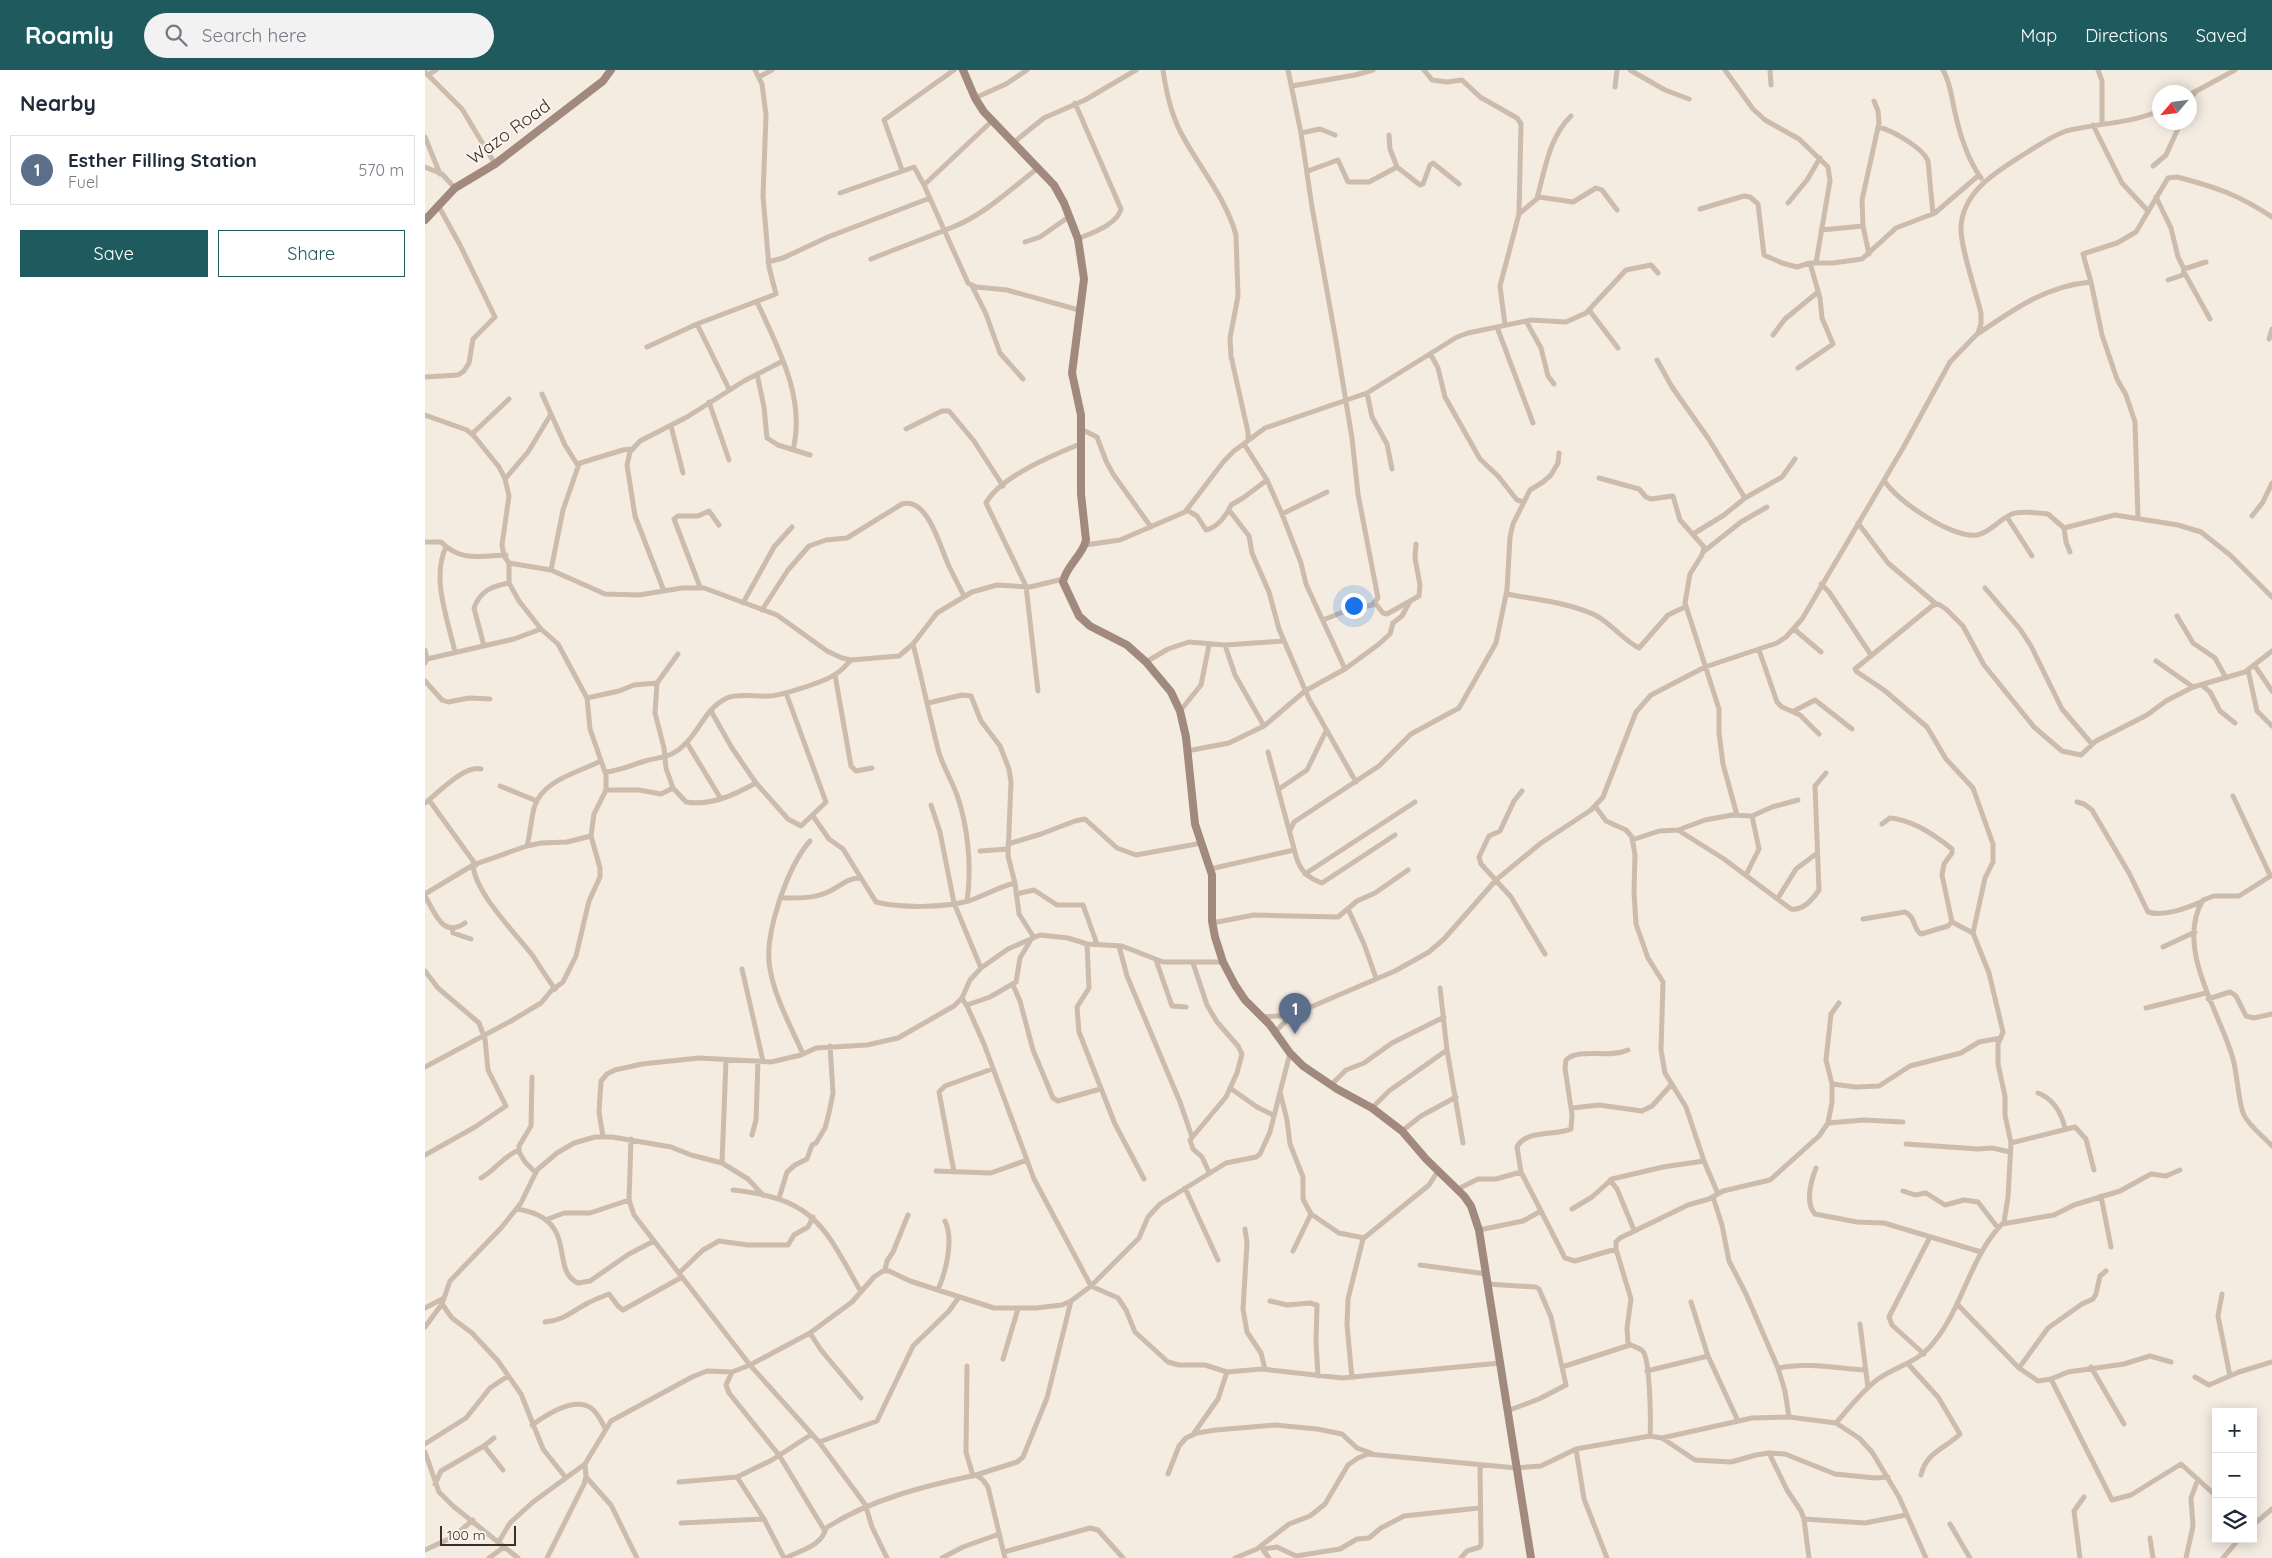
<!DOCTYPE html>
<meta charset="utf-8">
<style>
:root{--surface:#fff;--page:#f2f2f3;--text:#1f2937;--muted:#747a83;--line:#e0e1e3;--accent:#1f5a5e}
body{margin:0;font-family:Quicksand,sans-serif;background:var(--page);color:var(--text)}
.controls{position:absolute;right:15px;bottom:15px;display:grid;overflow:hidden;border-radius:0px;box-shadow:0 2px 12px #0003}
.controls button{width:45px;height:45px;display:grid;place-items:center;padding:0;border:0;border-bottom:1px solid var(--line);background:var(--surface);color:var(--text);font:25px sans-serif}
.compass{position:absolute;left:1727px;top:15px;width:45px;height:45px;border-radius:50%;background:var(--surface);box-shadow:0 2px 12px #0003;rotate:242deg}
.scale{position:absolute;left:15px;bottom:12px;width:76px;box-sizing:border-box;padding-left:5px;border:2px solid #3b302b;border-top:0;font-size:14px;line-height:18px;white-space:nowrap;color:#3b302b;-webkit-text-stroke:4px #fbf5ee;paint-order:stroke}
.you{position:absolute;left:928px;top:535px;width:18px;height:18px;margin:-12px;border:4px solid #fff;border-radius:50%;background:#1a73e8;box-shadow:0 0 0 8px #1a73e833}
.badge{display:grid;place-items:center;width:32px;height:32px;border-radius:50%;background:var(--accent);color:#fff;font-size:16px;font-weight:700}
.pin{position:absolute;translate:-50% -41px;filter:drop-shadow(0 1px 2px #0008)}
.pin::after{content:'';position:absolute;top:26px;width:18px;height:15px;background:inherit;clip-path:polygon(0 0,100% 0,50% 100%)}
.list{margin:0;padding:0;list-style:none}
h2{display:flex;justify-content:space-between;align-items:center;height:65px;margin:0;padding:0 20px;font-size:21px}
h2 small{font-size:16px;font-weight:400;color:var(--muted)}
.list li{display:grid;grid-template-columns:32px 1fr auto;gap:15px;align-items:center;box-sizing:border-box;height:70px;margin:0 10px 10px;padding:0 10px;border:1px solid var(--line);border-radius:0px}
.list b{display:block;font-size:19px;white-space:nowrap}
.list p{margin:0;font-size:16px;white-space:nowrap;color:var(--muted)}
.list em{font-size:16px;font-style:normal;color:var(--muted)}
.actions{display:flex;gap:10px;padding:15px 20px}
.actions a{flex:1;padding:11px 0;border:1px solid var(--accent);border-radius:0px;text-align:center;font-size:18px;color:var(--accent)}
.actions .main{background:var(--accent);color:#fff}
.icon{flex:none;width:28px;height:28px;fill:none;stroke:currentColor;stroke-width:2;stroke-linecap:round;stroke-linejoin:round}
.map{position:relative;flex:none;width:1847px;height:1488px;overflow:hidden}
header{display:flex;align-items:center;gap:30px;box-sizing:border-box;height:70px;padding:0 25px;background:var(--accent);color:#fff}
header strong{font-size:24px}
nav{display:flex;gap:28px;margin-inline-start:auto;font-size:18px}
.search{width:350px;height:45px;background:var(--page);display:flex;align-items:center;gap:12px;box-sizing:border-box;padding:0 18px;border-radius:28px;color:var(--muted);font-size:19px}
main{display:flex}
aside{flex:1;background:var(--surface)}
.map>svg:first-child{display:block}
.lines{fill:none;stroke-linecap:round;stroke-linejoin:round}
.street{stroke:#cdbbac;stroke-width:5}
.secondary{stroke:#a18a7d;stroke-width:8}
.labels{text-anchor:middle;stroke-width:4;stroke-linejoin:round;paint-order:stroke}
.street-label{font-size:18px;fill:#3b302b;stroke:#fbf5ee}
</style>
<header>
<strong>Roamly</strong>
<div class="search"><svg class="icon" aria-label="search" viewBox="0 0 24 24"><circle cx="10" cy="10" r="6"/><path d="M15 15l6 6"/></svg>Search here</div>
<nav><a>Map</a><a>Directions</a><a>Saved</a></nav>
</header>
<main>
<aside>
<h2>Nearby<small></small></h2>
<ul class="list">
<li><span class="badge" style="background:#5c6f8a">1</span><div><b>Esther Filling Station</b><p>Fuel</p></div><em>570 m</em></li>
</ul>
<div class="actions"><a class="main">Save</a><a>Share</a></div>
</aside>
<div class="map">
<svg width="1847" height="1488" viewBox="0 0 1847 1488">
<rect width="100%" height="100%" fill="#f4ebe1"/>
<g class="lines">
<path class="street" d="M738,0C741,21 746,44 756,63C774,97 801,128 811,165L813,226L805,268L806,286L823,362V370
M863,0L876,63L887,137L911,271L927,368L933,424L953,528L947,535L918,542L898,550
M999,0L1007,10L1022,12L1037,10L1055,27L1092,48L1096,54L1094,144L1075,216L1080,255
M1205,0L1240,20L1264,29
M1300,0L1328,39L1340,50L1374,69L1403,97L1405,111L1391,193
M1345,0L1346,15
M1518,0C1525,12 1526,24 1529,38C1534,62 1541,87 1556,108
M1673,0L1677,11V54
M0,2L37,39L70,94
M3,5L11,0
M334,7L347,0
M867,16L930,5L948,0
M1190,17L1192,0
M1764,25L1810,0
M550,28L581,14L602,0
M650,33L696,139C692,155 666,163 653,169
M1764,33L1770,22
M1668,55L1697,113L1723,141
M1453,57C1467,60 1498,78 1503,91L1508,144
M876,63L895,59L910,65
M964,65L965,79L972,97
M0,67L15,104
M588,73L619,48L660,30L711,0
M1728,96L1741,85L1756,52
M0,97L17,104L30,118
M477,100L459,50L529,0
M883,101L913,90L923,112H944L972,97L995,115L998,114L1005,95L1008,93L1034,114
M499,115L567,51
M415,123L489,97L499,115L543,213L551,217L582,220L654,240
M1731,127L1746,158L1753,187L1759,199L1758,205L1743,210
M1112,128C1120,100 1124,67 1146,46
M1363,133L1382,110L1395,88
M1275,139L1319,126L1325,127L1333,134L1339,185L1357,193L1372,197L1385,193H1408L1437,189L1471,158L1510,143L1554,105
M1094,144L1114,127L1148,132L1171,118L1177,120L1192,140
M1396,160L1438,156
M600,172L615,167L645,146
M1444,184L1438,156L1437,130L1454,53L1453,41L1449,31
M446,189C473,178 501,168 528,157C559,145 587,118 613,98
M343,192L358,188L403,167L505,128
M1759,199L1781,192
M1759,202L1785,249
M1666,212L1677,265L1692,309L1701,325L1710,352L1713,448
M547,216L561,244L575,283L598,309
M332,232C353,278 381,328 368,380
M1164,240L1193,278
M1101,251L1116,278L1123,306L1129,314
M1072,257L1108,353
M1554,263C1589,239 1621,216 1666,212L1658,184L1692,173L1711,162L1743,108L1752,107C1791,117 1814,125 1847,147
M1348,265L1360,249L1393,222
M1844,269L1847,259
M222,277L272,254
M1006,285L1013,298L1020,327L1055,389L1073,406L1092,430L1099,432
M1232,290L1247,317L1283,368L1320,428
M1373,298L1408,274L1397,248L1395,228L1385,193
M332,304L339,337L342,368L353,375L385,385
M0,307L33,305L39,301L44,293L48,269L70,247L35,175L13,135
M304,319L272,254L351,224L344,197L338,126L341,45L337,14L330,0
M942,323L947,347L962,374L967,399
M117,324L140,375L152,394L198,380L207,379
M284,332L304,390
M0,345L42,360L49,366L74,397L80,409L84,426L77,475L79,486L84,493V513L94,531L116,559L133,574L162,628L165,659L181,705V720L169,744L166,766L175,798V807L164,831L151,886L138,912L126,921L116,933L86,951L0,997
M246,356L258,403
M481,359L517,341H524L549,371L578,416
M656,359L672,367L681,391L688,404L726,457
M47,364L84,329
M819,374L842,410L857,444L876,493L881,514L920,599
M1174,408L1214,419L1221,427L1226,429L1248,426L1255,450L1279,477L1277,485L1265,504L1260,533L1294,639V663L1298,694L1312,745
M80,409L103,382L126,344
M1459,410C1470,430 1528,469 1552,465C1564,463 1574,450 1585,445C1594,440 1613,443 1623,444L1639,458L1690,445L1753,455L1776,462L1805,485L1847,527
M762,440L772,446L781,460C793,457 802,445 806,435L818,428L842,410
M804,440L824,466L827,483L844,522L854,559L884,629L931,712
M857,444L902,422
M1827,446L1838,432L1847,413
M1582,447L1607,486
M1433,453L1463,493L1510,533
M1639,458L1641,472L1645,482
M1268,464L1299,445L1320,428L1357,407L1370,389
M0,472H16C36,492 55,486 81,485
M660,475L695,470L760,442L799,391L809,381L840,358L942,323L1032,267L1043,263L1106,250L1141,252L1161,243L1201,200L1226,195L1233,203
M21,477C6,508 23,550 30,582
M1278,482L1316,452L1342,437
M84,493L126,500L180,524L214,525L257,518H279L352,545L402,581L417,588L426,590L474,586L488,574L512,543L547,522L572,515L605,517L638,509
M126,500L138,440L154,394
M1396,514L1404,522L1446,585
M275,517L249,449L253,446H273L284,441L294,455
M1560,518L1595,559L1606,576L1637,639L1667,674
M239,521L210,446L202,395L205,382L215,371L262,347L319,311L358,291
M1082,524C1111,530 1142,532 1170,545C1186,553 1198,570 1214,578L1243,545L1260,537
M318,533L349,477L367,457
M950,533L958,543L962,544L994,526L995,515L990,488L991,474
M337,540L363,500L384,476L401,470L422,468L477,434C503,427 515,477 523,494C528,505 534,516 539,526
M1752,546L1768,573L1790,588L1801,608
M1369,559L1396,582
M488,574C497,609 504,644 513,679C517,695 526,709 532,725C543,756 547,798 542,831
M800,575L810,605L839,656
M59,576L49,538C55,521 67,516 84,513
M0,580L2,589L0,593
M1334,580L1352,632L1357,637L1375,645L1394,664
M2,589L89,569L116,559
M1731,591L1768,617
M721,592L743,579L764,572L800,575L859,571
M1830,596L1847,621
M1823,600L1832,641L1847,656
M410,605L426,696L431,701L447,698
M0,611L17,630L23,632L44,628L65,629
M232,613L253,584
M1777,615L1785,622L1795,641L1810,653
M613,621L601,516L561,433C575,407 628,385 655,374
M162,628L194,621L209,615L232,613L230,643L239,678L241,698L248,718L261,732C286,736 309,725 331,713
M503,633L537,625L546,626L556,651L575,676L584,699L586,712L583,786L590,813L594,844L608,866L595,888L591,912L565,927L542,935
M286,641L307,678L331,713L363,749L376,756L401,732L361,623
M755,641L776,615L784,575
M1369,641L1390,630L1427,659
M262,673L296,729
M762,681L804,673L839,656L880,621L920,599L954,574L965,564L968,553L977,546L984,533
M843,682L871,786C875,801 883,808 897,813L970,765
M180,702C193,701 204,696 217,692C236,686 246,689 261,673C276,658 281,638 302,628C314,623 331,627 344,626C355,626 399,612 409,605C416,602 421,595 426,590
M75,716L112,731
M854,719L882,700L901,661
M181,720H214L236,724L248,718
M1097,721L1089,731L1075,761L1064,766L1054,787L1056,794L1086,827L1120,884
M1808,726L1845,805
M4,730L51,795
M1652,732L1659,734L1667,740L1704,803L1723,842C1740,847 1761,838 1776,832
M0,733C13,723 39,695 56,699
M506,735L515,762L529,833L556,898
M1170,736L1181,751L1201,760L1207,767L1210,785L1209,822L1211,854L1223,888L1238,912L1236,980L1240,1003L1261,1037L1279,1091L1293,1124
M388,746L404,769L418,779L451,832C475,838 519,838 543,831C559,826 573,817 590,813
M1253,760L1280,750L1307,745L1327,746L1347,737L1373,730
M865,761L869,752L954,696L986,664L1034,638L1071,573L1082,520L1085,467L1088,454L1105,420L1118,412L1126,405L1133,393L1134,383
M1207,770L1234,761L1253,760L1299,789L1366,839C1378,841 1388,829 1394,820L1390,716L1401,703
M583,774L616,764L650,751L660,749L692,778L711,785L777,773
M102,776C105,764 106,751 109,738C117,710 152,703 176,691
M555,781L583,779
M48,795C50,823 91,864 108,886C115,897 122,908 130,919
M785,799L869,780
M880,804L990,732
M1321,805L1334,779L1327,746
M1847,805L1814,826H1789L1778,830C1749,878 1796,944 1808,989C1812,1002 1814,1037 1819,1045C1825,1057 1838,1066 1847,1076
M0,824L48,795L102,776L116,773L142,772L166,766
M591,824L609,820L632,835H658L672,874
M0,826C10,842 17,869 40,853
M356,828C371,828 388,829 403,822C415,817 421,808 435,808
M1353,828L1371,799L1391,784
M923,839L939,874L951,908
M1438,849L1480,842C1491,847 1488,859 1496,864L1523,856L1527,852L1517,805L1519,794L1527,783V779C1510,765 1488,750 1465,748L1457,754
M1527,852L1548,863
M787,853L829,845L913,847L932,831L950,823L983,800
M27,858L28,863L46,869
M662,874L664,918L652,937L654,962L690,1054L719,1109
M694,876L702,906L755,1032L767,1067
M1738,877L1770,862
M731,890L747,936L761,937
M768,893L782,935L792,952L813,976L817,984L812,1003L801,1027L765,1070L768,1079L777,1087L784,1102
M317,899L338,991
M0,901L13,918L54,953L60,969L63,1000L81,1036L50,1057L0,1085
M588,915L595,931L608,980L628,1028L633,1031L675,1019
M1015,918L1022,980L1038,1073
M537,928L543,938L559,974L609,1109L666,1216L693,1228L701,1240L710,1262L743,1292L754,1295H780L802,1302L837,1299L917,1308L1075,1293
M1783,929L1805,922L1811,926L1821,946L1829,948L1847,944
M1721,938L1781,923
M837,947L866,945
M850,962L867,945L970,901L1004,882L1019,869L1071,810L1116,773L1166,740L1178,727L1211,642L1226,625L1280,597L1352,573L1361,567L1377,549L1478,378L1525,292L1553,263L1556,254V243C1551,222 1535,176 1536,157C1538,120 1573,101 1601,83C1614,75 1627,66 1641,61C1672,53 1704,54 1734,41
M378,984C366,957 350,928 345,899C338,865 363,796 385,771
M107,1007L106,1056L94,1076V1082L100,1092L111,1103
M1407,1014L1431,1017L1454,1016L1485,996L1536,983L1554,972L1576,968
M906,1015L921,1000L939,993L967,973L1019,947
M805,1018L832,1037L848,1045
M855,1022L862,1050L865,1074L878,1107V1129L886,1144L868,1181
M1613,1023C1629,1029 1636,1042 1640,1058
M947,1038L964,1021L1022,980
M1147,1038L1174,1035L1217,1041L1227,1036L1246,1015
M1403,1053L1439,1050L1478,1052
M977,1061L996,1046L1031,1027
M327,1065L331,1050L333,991
M178,1067L174,1042L176,1011L182,1004L190,1000L217,994L274,988L346,992L376,985L391,978L442,975L473,968L529,936L537,928L545,910L556,898L583,879L615,865L643,868L662,874L697,876L738,892H798
M206,1069L204,1130L209,1145L325,1295L394,1372L442,1437
M1586,1073L1650,1057L1661,1069L1669,1100
M1481,1074L1553,1079L1567,1078L1585,1082
M297,1093L301,990
M1391,1098C1386,1111 1380,1133 1390,1144L1432,1152L1459,1153L1556,1182
M511,1101L566,1103L602,1090
M529,1102L514,1022L520,1016L567,999
M56,1108C71,1100 78,1086 94,1080
M1185,1110L1192,1119L1209,1160
M760,1118L793,1190
M1033,1119L1053,1109H1071L1096,1102
M308,1120C390,1129 399,1156 436,1222
M1478,1121L1490,1125L1501,1123L1520,1135L1539,1130L1553,1132L1573,1158
M1676,1126L1686,1177
M1288,1127L1297,1155L1304,1191L1321,1224L1353,1298L1360,1321L1364,1347
M354,1128L362,1102L370,1095L382,1089L387,1075L391,1073L400,1058L404,1043L408,1023L405,976
M92,1139C156,1149 123,1199 153,1213L165,1211L204,1184L229,1171
M1147,1139L1167,1127L1187,1109L1238,1097L1279,1091
M886,1144L914,1163L939,1168L1004,1115L1013,1101
M123,1149L139,1143H165L204,1130
M1579,1152L1583,1127L1586,1073L1580,1045V1026L1573,994V974L1578,962L1564,903L1548,863L1560,808L1568,792V774L1548,718L1521,689L1502,657L1459,620L1432,602L1430,599L1507,536L1513,534L1521,539L1538,556L1559,595L1609,657L1637,681L1656,685L1671,671L1722,645L1741,631L1768,617L1820,602L1847,581
M820,1159L822,1173L818,1239L822,1262L836,1283L840,1299
M1054,1160L1098,1151L1116,1141
M1191,1179L1150,1191L1140,1188L1096,1102L1092,1077C1101,1059 1131,1066 1146,1059L1147,1045L1140,998L1141,990C1155,977 1183,989 1203,980
M995,1195L1061,1204
M460,1200L462,1191L468,1182L483,1145
M254,1203L278,1180L294,1171L323,1175H363L369,1165L383,1157L388,1147
M1062,1214L1111,1217L1114,1219L1126,1247L1141,1315L1114,1329L1082,1341
M513,1220C521,1201 529,1170 520,1151
M1797,1224L1793,1246L1805,1306
M845,1231L862,1235L885,1233L892,1235L891,1272L893,1306
M1266,1232L1283,1286L1313,1351
M17,1234L27,1248L47,1263L73,1291L96,1324L118,1379L141,1408
M1532,1234L1594,1298L1613,1311L1626,1309L1643,1302L1699,1294L1725,1286L1746,1292
M0,1238L19,1228
M120,1252C139,1250 145,1243 161,1234C168,1230 176,1227 184,1224L193,1236L198,1240L257,1207
M1435,1254L1443,1318
M0,1257L17,1234L25,1211L76,1158L96,1133L112,1100L132,1083L149,1073L170,1067H187L246,1077L266,1085L297,1093L323,1109L338,1125
M385,1263L396,1280L436,1328
M1499,1284L1467,1255L1464,1247L1505,1167
M578,1289L593,1239
M1483,1294L1513,1327L1535,1364C1520,1379 1501,1382 1496,1405
M542,1296L541,1382L548,1406
M1137,1297L1205,1275
M1666,1297L1699,1354
M1353,1298C1382,1292 1410,1298 1440,1300
M1594,1298L1623,1258L1657,1234L1668,1229L1671,1224L1675,1206L1681,1201
M1222,1301L1283,1286
M307,1302L301,1315L304,1323L354,1385L400,1461
M1770,1307L1784,1315L1814,1302L1847,1292
M927,1308L922,1255L923,1229L938,1169
M1626,1309L1687,1430L1706,1425L1756,1394L1791,1426
M1411,1353C1424,1338 1437,1321 1453,1309C1473,1295 1493,1293 1509,1272C1538,1237 1545,1187 1577,1154L1629,1145L1649,1135L1695,1121L1726,1104L1741,1106L1755,1100
M107,1355C121,1345 149,1326 166,1338C173,1343 176,1351 180,1358
M769,1363L793,1329L802,1302
M1225,1366C1226,1351 1225,1295 1219,1283C1215,1276 1208,1278 1203,1273L1202,1258L1206,1229L1191,1179V1172L1195,1168L1263,1135L1284,1129L1298,1121L1345,1110L1394,1066L1403,1053L1407,1032V1014L1401,990L1406,944L1414,933
M1237,1368L1327,1348L1364,1347L1411,1353L1434,1368L1447,1382L1474,1427L1501,1488
M394,1372L452,1351L488,1276L524,1241L534,1227
M0,1374L41,1348L65,1318L83,1306
M59,1376L69,1368
M1151,1379L1159,1429L1182,1488
M0,1382L14,1422L28,1436L93,1488
M1344,1383L1362,1420L1376,1441L1379,1449L1384,1488
M743,1404L754,1376L761,1368L772,1363L791,1360L850,1355L892,1359L917,1364L932,1378L946,1383
M551,1405L592,1392L598,1387L622,1328L646,1231
M161,1407L186,1435L212,1488
M254,1412L312,1407
M10,1414L16,1401L59,1376L78,1400
M441,1437L447,1457L462,1488
M1379,1449L1440,1453L1481,1445
M256,1453L339,1449
M1525,1454L1545,1488
M1828,1455L1847,1439
M1725,1468L1728,1488
M73,1473L85,1453L108,1432L160,1394L186,1351L267,1307L282,1301L307,1302L325,1295L385,1263L427,1232L449,1207L458,1201H464L485,1211L569,1238H611L637,1235L646,1231L666,1216L714,1168L723,1147L735,1134L801,1093L831,1087L835,1084L845,1062L865,983
M836,1477L844,1488
M838,1479L852,1477L871,1486L915,1479L932,1469L944,1468L956,1458L979,1446L1054,1438
M0,1480L28,1467L48,1450
M579,1482L665,1458L673,1460L698,1488
M64,1488L79,1477
M122,1488L159,1414L161,1407L160,1394
M359,1488L339,1449L312,1407L347,1390L387,1364
M361,1488C376,1480 397,1476 401,1458C446,1429 500,1416 551,1405L558,1410L563,1417L580,1488
M517,1488L538,1477L574,1464
M810,1488L832,1479L864,1454L885,1446L900,1434L923,1395L933,1388L943,1384L1091,1398L1116,1396L1151,1379L1225,1366L1237,1368L1270,1390L1306,1392L1331,1385L1344,1383L1360,1384L1410,1404L1450,1408L1463,1407
M1036,1488L1042,1481L1055,1477L1056,1474L1055,1395
M1655,1488L1649,1441L1659,1427
M1761,1488L1768,1456L1766,1428L1773,1409
M1798,1488L1814,1469"/>
<path class="secondary" d="M538,0L550,28L559,42L629,115L639,133L653,169L659,209L647,303L656,345V424L661,470C658,485 641,496 638,512L654,546L665,556L702,575L721,592L746,622L755,641L761,667L770,754L787,805V851L790,867L798,892L810,915L820,930L845,955L865,983L878,996L912,1019L947,1038L977,1061L1001,1089L1039,1126L1046,1136L1054,1160L1106,1488
M0,150L30,118L70,94L178,11L186,0"/>
</g>
<g class="labels">
<g class="street-label">
<text transform="translate(84 62) rotate(-36)" y="6">Wazo Road</text>
</g>
</g>
</svg>
<div class="controls">
<button>+</button>
<button>−</button>
<button><svg class="icon" aria-label="layers" viewBox="0 0 24 24"><path d="M12 4l9 5-9 5-9-5zM3 14l9 5 9-5"/></svg></button>
</div>
<svg class="compass" viewBox="-18 -18 36 36"><path d="M0-13l5 13h-10z" fill="#e53935"/><path d="M0 13l5-13h-10z" fill="#747a83"/></svg>
<div class="scale">100 m</div>
<div class="you"></div>
<div class="pin badge" style="left:870px;top:964px;background:#5c6f8a">1</div>
</div>
</main>
